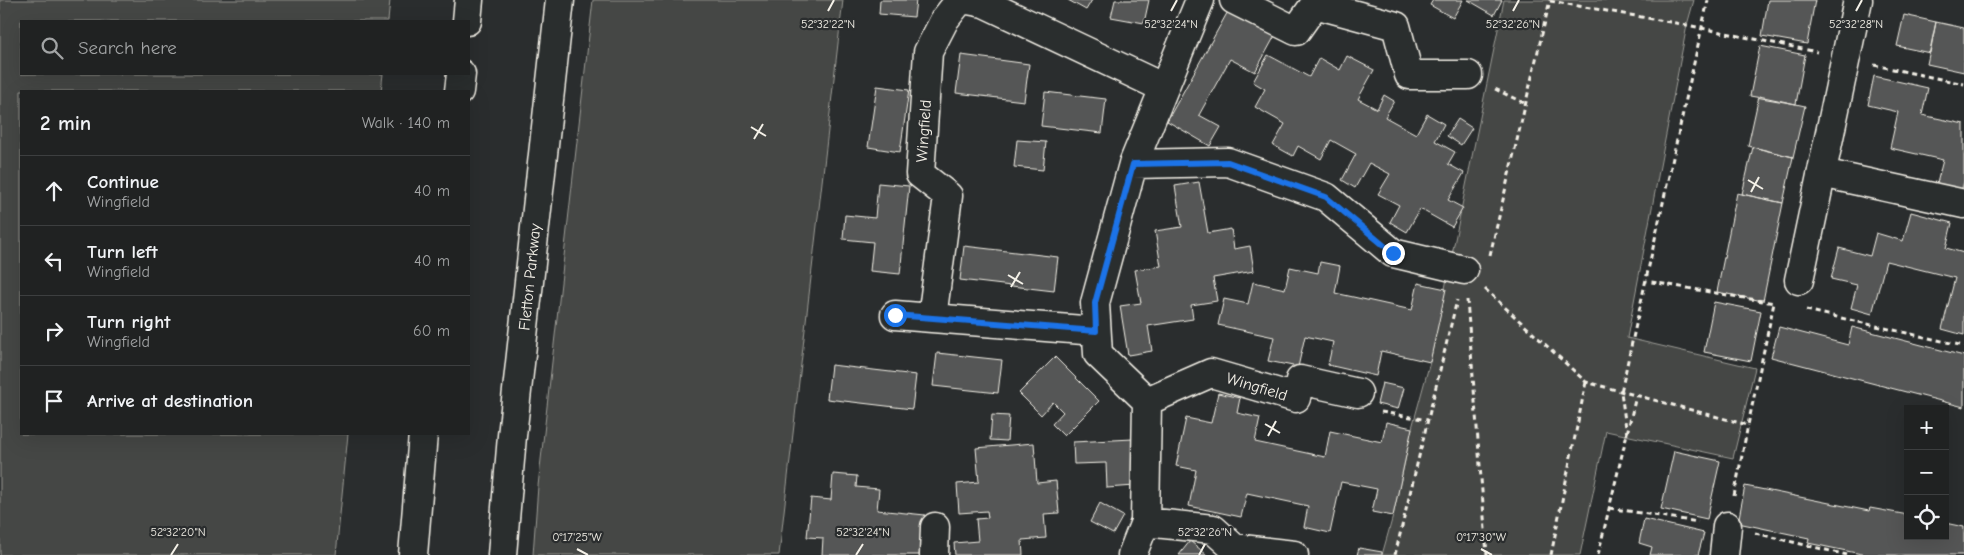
<!DOCTYPE html>
<meta charset="utf-8">
<style>
:root{--surface:#202222;--page:#2d2f2f;--text:#f1f3f6;--muted:#a2a4a5;--line:#3d3f40}
body{margin:0;font-family:"Comic Neue",sans-serif;background:var(--page);color:var(--text)}
.controls{position:absolute;right:15px;bottom:15px;display:grid;overflow:hidden;border-radius:0px;box-shadow:0 5px 20px #0002}
.controls button{width:45px;height:45px;display:grid;place-items:center;padding:0;border:0;border-bottom:1px solid var(--line);background:var(--surface);color:var(--text);font:25px sans-serif}
.stop{position:absolute;width:15px;height:15px;margin:-11px;border:4px solid #1a73e8;border-radius:50%;background:#fff}
.stop.end{background:#1a73e8;border-color:#fff;box-shadow:0 1px 5px #0008}
.list{margin:0;padding:0;list-style:none}
h2{display:flex;justify-content:space-between;align-items:center;height:65px;margin:0;padding:0 20px;font-size:21px}
h2 small{font-size:16px;font-weight:400;color:var(--muted)}
.list li{display:grid;grid-template-columns:32px 1fr auto;gap:15px;align-items:center;box-sizing:border-box;height:70px;padding:0 20px;border-top:1px solid var(--line)}
.list b{display:block;font-size:19px;white-space:nowrap}
.list p{margin:0;font-size:16px;white-space:nowrap;color:var(--muted)}
.list em{font-size:16px;font-style:normal;color:var(--muted)}
.icon{flex:none;width:28px;height:28px;fill:none;stroke:currentColor;stroke-width:2;stroke-linecap:round;stroke-linejoin:round}
.map{position:relative;flex:none;width:1964px;height:555px;overflow:hidden}
.search{position:absolute;background:var(--surface);box-shadow:0 5px 20px #0002;left:20px;top:20px;width:450px;height:55px;display:flex;align-items:center;gap:12px;box-sizing:border-box;padding:0 18px;border-radius:0px;color:var(--muted);font-size:19px}
.panel{position:absolute;background:var(--surface);box-shadow:0 5px 20px #0002;left:20px;top:90px;width:450px;height:345px;border-radius:0px}
.map>svg:first-child{display:block}
.green{fill:#444645;stroke:#9c9c96}
.building{fill:#555756;stroke:#f4f1e8}
.lines{fill:none;stroke-linecap:round;stroke-linejoin:round}
.minor-casing{stroke:#f4f1e8;stroke-width:31}
.trunk-casing{stroke:#f4f1e8;stroke-width:31}
.path{stroke:#f4f1e8;stroke-width:3;stroke-dasharray:5 4;stroke-linecap:butt}
.minor{stroke:#2a2d2e;stroke-width:28}
.trunk{stroke:#2a2d2e;stroke-width:28}
.route{stroke:#1a73e8;stroke-width:6}
.ticks{fill:none;stroke:#f4f1e8;stroke-width:2}
.labels{text-anchor:middle;stroke-width:4.5;stroke-linejoin:round;paint-order:stroke}
.street-label{font-size:16px;fill:#f4f1e8;stroke:#2a2d2e}
.ticks-label{font-size:12px;text-anchor:middle;fill:#f4f1e8;stroke:#2a2d2e;stroke-width:4.5;stroke-linejoin:round;paint-order:stroke}
</style>
<div class="map">
<svg width="1964" height="555" viewBox="0 0 1964 555">
<rect width="100%" height="100%" fill="#2a2d2e"/>
<filter id="ink" filterUnits="userSpaceOnUse"><feTurbulence type="fractalNoise" baseFrequency=".02" numOctaves="2"/><feDisplacementMap in="SourceGraphic" scale="10" xChannelSelector="R" yChannelSelector="G"/><feConvolveMatrix kernelMatrix="1 2 1 2 8 2 1 2 1" color-interpolation-filters="sRGB"/></filter>
<g filter="url(#ink)">
<path class="green" d="M0,0H390L388,21H21V74H383L381,91H21V434H348L336,555H0Z
M593,0H843L779,555H533L538,486Z
M1504,0H1694L1687,25L1627,338L1755,368L1733,458L1606,431L1580,555H1382L1393,516L1412,428L1430,362Z"/>
<path class="building" d="M880,0H916L914,17L879,14Z
M1068,0H1092L1086,10Z
M1115,0H1149L1144,23L1111,17Z
M1433,0H1463L1453,18L1430,5Z
M1468,0H1502L1494,15Z
M1768,0H1815L1807,44L1762,36Z
M1231,6L1277,32L1255,72L1230,59L1199,115L1221,127L1210,146L1167,121Z
M1904,15L1936,22L1930,53L1897,46Z
M1936,22L1964,28V72L1927,64Z
M1760,46L1805,55L1796,104L1750,96Z
M961,55L1029,64L1024,101L956,93Z
M1268,55L1309,77L1319,58L1340,70L1347,56L1374,70L1358,99L1377,109L1384,95L1394,101L1385,117L1416,134L1427,114L1444,124L1435,141L1455,152L1448,164L1464,173L1448,200L1463,208L1452,227L1420,209L1407,232L1390,222L1399,205L1378,194L1390,174L1369,163L1355,188L1342,180L1356,154L1331,140L1321,159L1298,146L1293,156L1273,145L1285,124L1255,107L1265,89L1253,82Z
M1874,76L1928,88L1922,115L1964,124V181L1961,193L1936,187L1943,160L1890,148L1898,112L1868,105Z
M877,86L909,90L900,152L868,147Z
M1045,92L1106,99L1102,133L1041,126Z
M1759,96L1805,106L1793,157L1748,146Z
M1458,119L1472,128L1461,145L1447,136Z
M1017,140L1046,142L1043,170L1014,167Z
M1753,147L1793,157L1783,203L1742,194Z
M1199,182L1208,233L1231,229L1234,249L1250,246L1254,271L1213,278L1217,301L1191,305L1193,319L1148,326L1152,351L1128,355L1120,306L1141,303L1135,270L1161,266L1155,231L1182,227L1175,186Z
M878,183L909,186L900,274L870,271L873,242L843,239L845,215L875,218Z
M1737,193L1783,203L1763,301L1717,292Z
M1911,212L1952,223L1946,248L1964,253V335L1942,329L1955,278L1886,261L1872,314L1851,308L1857,285L1831,279L1839,248L1870,256L1876,233L1903,241Z
M964,246L1058,257L1054,291L960,280Z
M1320,262L1340,266L1335,293L1412,310L1418,283L1446,289L1430,362L1381,351L1376,376L1328,365L1333,342L1305,336L1298,367L1268,361L1274,337L1218,325L1224,299L1248,304L1253,282L1285,289L1290,267L1318,273Z
M1714,302L1761,311L1751,361L1704,352Z
M1779,327L1848,345L1852,327L1964,356V407L1771,357Z
M937,353L1002,360L998,393L933,386Z
M1055,357L1099,401L1064,436L1052,424L1063,412L1053,402L1041,415L1019,393Z
M831,365L916,375L912,409L827,399Z
M1382,383L1404,388L1398,409L1377,404Z
M1218,393L1240,398L1237,413L1260,418L1255,442L1325,457L1330,431L1382,442L1386,422L1412,428L1393,516L1372,512L1377,489L1341,482L1330,533L1304,527L1308,506L1247,493L1241,517L1189,506L1196,470L1176,466L1186,418L1211,423Z
M992,415L1009,416L1007,441L990,440Z
M1133,439L1135,486L1107,488L1106,463L1074,464L1073,442Z
M1034,443L1037,483L1056,481L1059,513L1044,514L1046,538L1022,540L1023,555H955L954,543L978,541L976,519L988,518L987,511L959,513L957,484L979,482L976,448Z
M1674,451L1720,461L1707,519L1661,509Z
M833,474L857,476L856,487L879,489L877,510L925,515L921,555H822L823,538L807,537L811,498L831,500Z
M1745,486L1869,511L1870,508L1908,515V536H1945V523L1964,527V555H1866L1808,543L1809,538L1738,523Z
M1100,503L1123,516L1113,534L1090,522Z
M1644,519L1704,533L1698,555H1650L1652,547L1639,543Z
M1190,541L1207,555H1179Z
M1359,548L1382,552V555H1357Z"/>
<g class="lines">
<defs>
<path id="minor" d="M960,0L945,19L928,52L920,174L948,196L932,318L1096,331
M968,0L984,3L1164,88
M1234,0L1296,31L1315,4L1396,26L1409,75H1468
M1133,164L1228,162L1326,197L1393,253L1464,270
M1822,173L1964,204
M1799,280L1858,0
M895,315L932,318
M1147,401L1211,373L1296,398L1300,380L1358,393
M1145,522L1213,529L1234,548L1294,555
M934,555L935,527
M1132,555L1145,522L1147,401L1098,354L1095,303L1133,164L1200,0
M1724,555L1727,526"/>
<path id="trunk" d="M467,21L469,0
M459,91L461,74
M413,555L423,434
M502,555L512,436L560,0"/>
</defs>
<use href="#minor" class="minor-casing"/>
<use href="#trunk" class="trunk-casing"/>
<path class="path" d="M1550,1L1687,25L1817,52
M1874,65L1964,84
M1495,89L1526,104
M1490,255L1550,0
M1485,289L1586,382L1748,425L1774,303L1646,281
M1467,300L1487,555
M1806,310L1964,346
M1381,412L1428,420
M1627,435L1621,392L1708,0
M1734,496L1748,425
M1609,508L1698,522
M1755,533L1847,555
M1395,555L1457,300
M1551,555L1586,382
M1598,555L1636,396"/>
<use href="#minor" class="minor"/>
<use href="#trunk" class="trunk"/>
</g>
</g>
<g class="lines" filter="url(#ink)">
<path class="route" d="M895,315L1096,331L1095,303L1133,164L1228,162L1326,197L1393,253"/>
</g>
<path class="ticks" d="M828,11L834,0M1171,11L1177,0M1513,11L1519,0M1856,11L1862,0M751,127L766,136M754,139L763,124M1748,180L1763,189M1751,192L1759,177M1008,275L1023,284M1011,287L1020,272M1265,424L1280,433M1268,436L1276,421M577,549L588,555M1481,549L1492,555M171,555L178,544M856,555L863,544M1199,555L1205,544"/>
<g class="labels">
<g class="street-label">
<text transform="translate(923 131) rotate(-86)" y="6">Wingfield</text>
<text transform="translate(529 277) rotate(-84)" y="6">Fletton Parkway</text>
<text transform="translate(1257 386) rotate(17)" y="6">Wingfield</text>
</g>
</g>
<g class="ticks-label">
<text x="828" y="28">52°32'22"N</text>
<text x="1171" y="28">52°32'24"N</text>
<text x="1513" y="28">52°32'26"N</text>
<text x="1856" y="28">52°32'28"N</text>
<text x="178" y="536">52°32'20"N</text>
<text x="863" y="536">52°32'24"N</text>
<text x="1205" y="536">52°32'26"N</text>
<text x="577" y="541">0°17'25"W</text>
<text x="1481" y="541">0°17'30"W</text>
</g>
</svg>
<div class="controls">
<button>+</button>
<button>−</button>
<button><svg class="icon" aria-label="locate" viewBox="0 0 24 24"><circle cx="12" cy="12" r="6"/><path d="M12 2v4M12 18v4M2 12h4M18 12h4"/></svg></button>
</div>
<div class="stop" style="left:895px;top:315px"></div>
<div class="stop end" style="left:1393px;top:253px"></div>
<div class="search"><svg class="icon" aria-label="search" viewBox="0 0 24 24"><circle cx="10" cy="10" r="6"/><path d="M15 15l6 6"/></svg>Search here</div>
<section class="panel">
<h2>2 min<small>Walk · 140 m</small></h2>
<ul class="list">
<li><svg class="icon" aria-label="ahead" viewBox="0 0 24 24"><path d="M12 20V5M6 11l6-6 6 6"/></svg><div><b>Continue</b><p>Wingfield</p></div><em>40 m</em></li>
<li><svg class="icon" aria-label="left" viewBox="0 0 24 24"><path d="M17 20v-9H6M10 6l-5 5 5 5"/></svg><div><b>Turn left</b><p>Wingfield</p></div><em>40 m</em></li>
<li><svg class="icon" aria-label="right" viewBox="0 0 24 24"><path d="M7 20v-9h11M14 6l5 5-5 5"/></svg><div><b>Turn right</b><p>Wingfield</p></div><em>60 m</em></li>
<li><svg class="icon" aria-label="arrive" viewBox="0 0 24 24"><path d="M6 21V4h12l-3 4 3 4H6"/></svg><div><b>Arrive at destination</b></div></li>
</ul>
</section>
</div>
